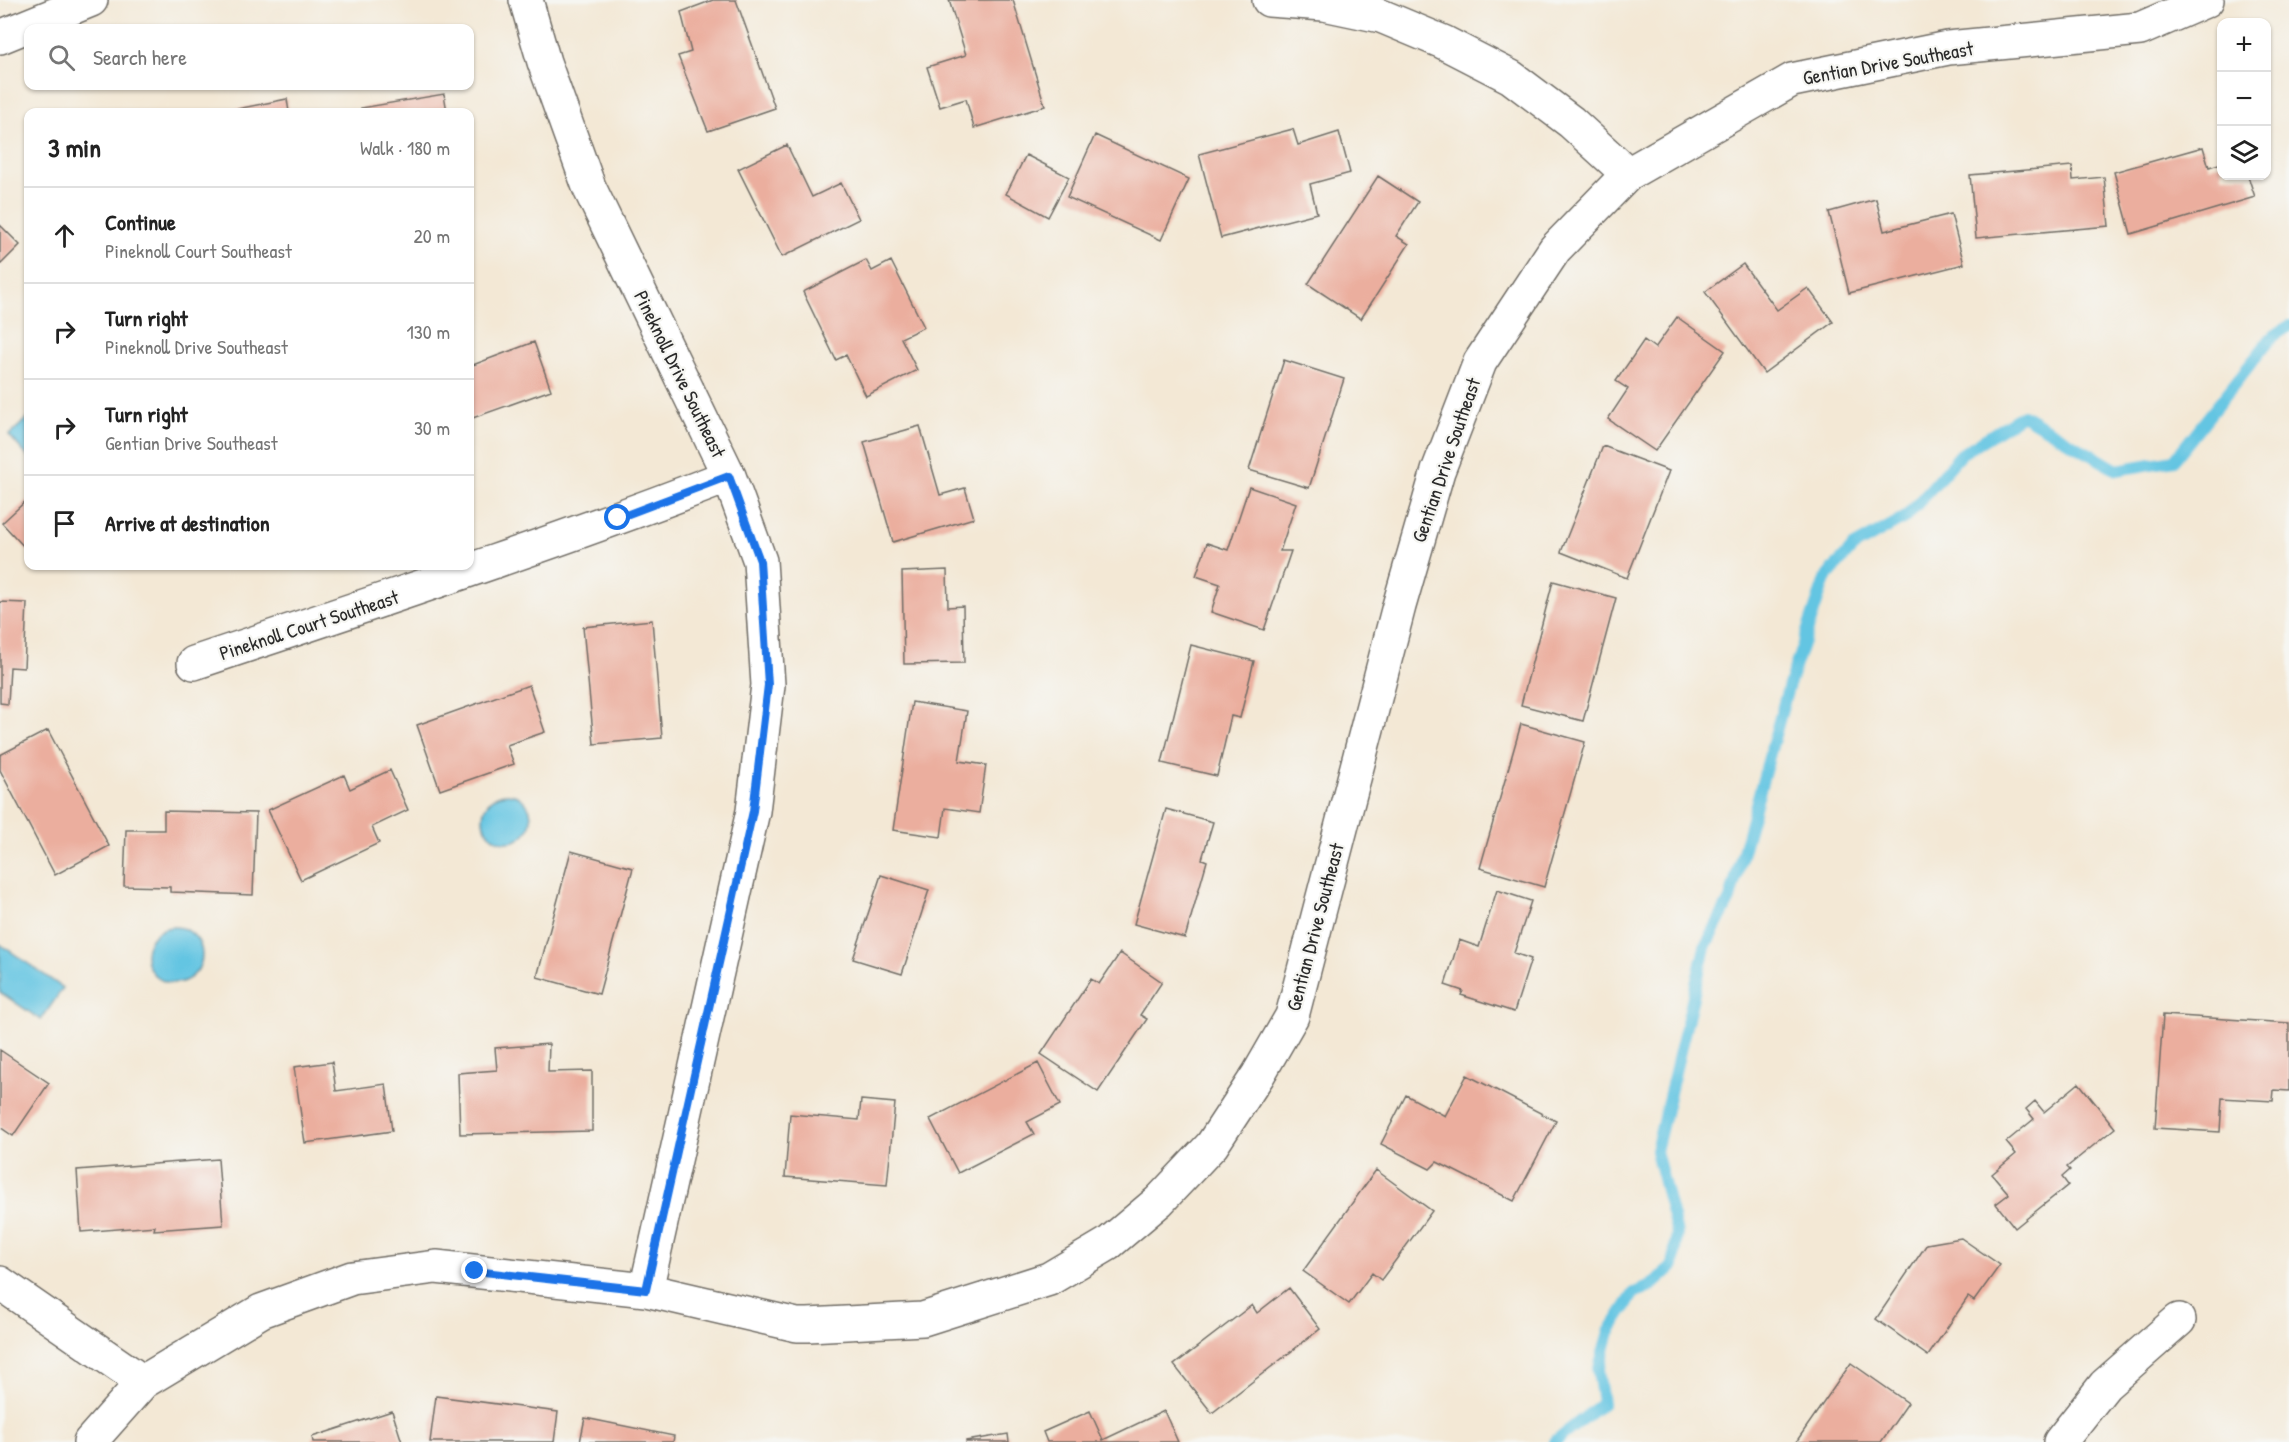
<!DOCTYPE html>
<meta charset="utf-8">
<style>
:root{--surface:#fff;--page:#f6f6f6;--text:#222;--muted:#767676;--line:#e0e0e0}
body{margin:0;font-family:"Patrick Hand",sans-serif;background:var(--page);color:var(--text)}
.controls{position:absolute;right:18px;top:18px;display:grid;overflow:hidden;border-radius:12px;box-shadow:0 2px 4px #0004}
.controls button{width:54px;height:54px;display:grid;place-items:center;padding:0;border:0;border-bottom:2px solid var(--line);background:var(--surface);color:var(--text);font:30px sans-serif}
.stop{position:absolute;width:18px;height:18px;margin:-14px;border:4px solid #1a73e8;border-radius:50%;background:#fff}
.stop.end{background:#1a73e8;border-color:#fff;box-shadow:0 2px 6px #0008}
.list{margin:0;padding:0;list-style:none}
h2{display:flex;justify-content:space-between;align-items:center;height:78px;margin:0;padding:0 24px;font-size:26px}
h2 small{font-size:20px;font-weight:400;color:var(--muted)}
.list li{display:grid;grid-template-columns:39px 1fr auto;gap:18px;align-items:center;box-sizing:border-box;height:96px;padding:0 24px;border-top:2px solid var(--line)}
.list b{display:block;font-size:22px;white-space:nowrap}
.list p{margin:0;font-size:20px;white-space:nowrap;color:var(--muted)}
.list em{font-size:20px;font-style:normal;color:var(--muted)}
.icon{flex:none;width:33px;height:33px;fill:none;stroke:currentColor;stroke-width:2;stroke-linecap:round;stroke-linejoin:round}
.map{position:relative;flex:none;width:2289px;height:1442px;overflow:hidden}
.search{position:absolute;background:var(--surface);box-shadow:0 2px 4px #0004;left:24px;top:24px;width:450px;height:66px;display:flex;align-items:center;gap:15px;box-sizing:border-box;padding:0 21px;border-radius:12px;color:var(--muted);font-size:22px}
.panel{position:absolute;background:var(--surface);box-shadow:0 2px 4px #0004;left:24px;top:108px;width:450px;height:462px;border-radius:12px}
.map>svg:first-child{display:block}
.water{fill:#63c5e2;stroke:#477886;stroke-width:1.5}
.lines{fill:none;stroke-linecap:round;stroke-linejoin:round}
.stream{stroke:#63c5e2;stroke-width:12}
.building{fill:#ebae9e}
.minor-casing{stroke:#716d66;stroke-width:36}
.minor{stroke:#fff;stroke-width:33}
.route{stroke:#1a73e8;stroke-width:8}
.labels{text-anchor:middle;stroke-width:4.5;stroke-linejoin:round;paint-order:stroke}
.street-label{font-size:20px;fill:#2b2b2b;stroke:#f6f6f2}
</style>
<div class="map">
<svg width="2289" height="1442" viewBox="0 0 2289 1442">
<rect width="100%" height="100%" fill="#f6f6f2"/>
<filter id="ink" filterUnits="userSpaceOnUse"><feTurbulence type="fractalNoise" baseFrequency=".0167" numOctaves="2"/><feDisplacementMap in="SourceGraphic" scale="12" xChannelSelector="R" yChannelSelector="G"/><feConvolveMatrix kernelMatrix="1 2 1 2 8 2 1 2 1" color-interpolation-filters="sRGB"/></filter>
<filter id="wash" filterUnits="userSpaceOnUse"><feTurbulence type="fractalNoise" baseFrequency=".008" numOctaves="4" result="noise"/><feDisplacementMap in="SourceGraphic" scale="24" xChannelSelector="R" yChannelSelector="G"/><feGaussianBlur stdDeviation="1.35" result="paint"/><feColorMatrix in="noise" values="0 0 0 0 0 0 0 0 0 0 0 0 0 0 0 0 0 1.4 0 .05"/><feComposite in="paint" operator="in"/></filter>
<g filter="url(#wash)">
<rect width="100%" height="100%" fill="#f3e8d5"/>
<path class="water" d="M28,418V457L9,435Z
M483 818a24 24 0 1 1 48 0a24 24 0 1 1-48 0Z
M146 955a28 28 0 1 1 56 0a28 28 0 1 1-56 0Z
M0,944L63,988L41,1020L0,992Z"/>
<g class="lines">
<path class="stream" d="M1554,1442L1603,1403L1598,1371L1609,1332L1634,1293L1651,1286L1673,1266L1677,1233L1656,1151L1705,947L1730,899L1788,688L1825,579L1853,547L1906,517L1961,454L2023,415L2117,470L2174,460L2271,338L2289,326"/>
</g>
<g id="blocks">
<path class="building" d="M713,0H736L775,108L708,131L678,56L691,52L681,12Z
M949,0H1013L1045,106L974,128L966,99L940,107L927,67L966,55Z
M444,94L447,112H362L361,108Z
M287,99L289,112H227V111Z
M1293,129L1298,145L1339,132L1350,173L1310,184L1317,213L1221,238L1199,154Z
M1095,135L1189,179L1161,240L1067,197Z
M787,145L812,197L841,183L859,219L782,257L738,169Z
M2203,147L2209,167L2222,163V176H2248L2255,197L2131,234L2114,172Z
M1026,155L1069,177L1048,217L1006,194Z
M2072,166L2073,180L2104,177L2109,226L1976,238L1970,175Z
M1378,176L1418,202L1396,236L1409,244L1361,319L1308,284Z
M1876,199L1884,231L1951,214L1964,264L1849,293L1829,212Z
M0,225L20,245L0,265Z
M866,260L872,271L891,261L924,327L901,338L917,370L866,396L846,355L836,360L803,292Z
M1743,264L1777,310L1808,288L1833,322L1764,373L1705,292Z
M1677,317L1725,351L1655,451L1608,419L1628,389L1616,381L1644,340L1655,348Z
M534,342L551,390L470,419V366Z
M1284,360L1344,379L1309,488L1249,470Z
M920,426L940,495L965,488L974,518L893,542L864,442Z
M1603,446L1669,471L1627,578L1561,552Z
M1249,487L1296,503L1280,551H1291L1264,630L1211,612L1220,584L1196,576L1207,543L1228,550Z
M28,499V551L2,523Z
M947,570L948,607L963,606L964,663L904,664L902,572Z
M1553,581L1616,598L1583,721L1521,705Z
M0,602L27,603L24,668L10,667L8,704L0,703Z
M652,620L662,738L594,744L583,627Z
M1191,645L1254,661L1240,718L1231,716L1217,776L1162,763Z
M529,685L545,732L507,745L514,764L440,790L417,725Z
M912,702L967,711L959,761L986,765L979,813L945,808L941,837L893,830Z
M1521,724L1585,742L1544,887L1480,868Z
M48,730L109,846L55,875L0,770V755Z
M390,770L408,810L372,827L379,843L301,880L268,810L344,775L350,789Z
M1166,809L1213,822L1202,859L1207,861L1185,938L1134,924Z
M164,811L256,813L253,895L170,892V887L124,886L126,830H164Z
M571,851L633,868L599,994L537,977Z
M881,875L929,890L902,974L853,959Z
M1497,890L1531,901L1514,953L1531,959L1514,1012L1461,995L1463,991L1445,985L1459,940L1479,947Z
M1120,953L1162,982L1140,1015L1147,1019L1098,1092L1041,1054L1091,979L1099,984Z
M2163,1015L2289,1023V1091L2274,1090L2273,1101L2222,1098L2220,1132L2155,1128Z
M549,1044L548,1072L592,1071V1131L460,1134L458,1073L497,1070L495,1048Z
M0,1050L49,1083L13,1136L0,1127Z
M332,1062L336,1091L386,1084L392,1131L305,1143L294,1067Z
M1038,1063L1060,1105L1027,1122L1034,1134L958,1173L930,1119Z
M1467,1075L1556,1121L1514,1201L1437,1162L1430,1169L1381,1144L1406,1095L1445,1116Z
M2079,1083L2115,1128L2067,1167L2070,1170L2062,1177L2068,1185L2015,1228L1996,1204L2009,1194L1992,1174L2016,1154L2006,1142L2034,1119L2026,1109L2035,1101L2044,1112Z
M861,1100L895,1103L887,1185L785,1177L790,1114L859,1120Z
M218,1159L223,1225L154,1230L155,1226L81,1232L77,1170Z
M1376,1170L1432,1211L1381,1280L1372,1273L1349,1304L1303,1271Z
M1961,1238L2000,1265L1974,1301L1968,1297L1928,1356L1876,1319L1927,1244Z
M1289,1288L1320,1329L1212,1413L1174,1365L1252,1305L1257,1313Z
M1851,1363L1908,1403L1881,1442H1796Z
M436,1396L558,1412L554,1442H430Z
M392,1411L402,1442H313L312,1437Z
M1090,1411L1103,1440L1164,1411L1178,1442H1047L1043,1432Z
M585,1418L674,1436L673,1442H580Z
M1008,1434L1009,1442H966V1441Z"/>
</g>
</g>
<g filter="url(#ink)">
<use href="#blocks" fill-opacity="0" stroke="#716d66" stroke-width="1.5"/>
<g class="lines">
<defs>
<path id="minor" d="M526,0L544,62L589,187L729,476L760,561L768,685L753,811L646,1290
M1269,0L1324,4L1381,16L1443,42L1511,77L1571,122L1628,174
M0,37L91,0
M194,663C373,603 553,544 729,476
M0,1283L143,1382
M90,1442L143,1382L261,1311L352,1278L436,1267L646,1290L797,1325H808L923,1319L1049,1279L1108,1244L1159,1201L1212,1145L1258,1075L1292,1016L1399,606L1438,471L1480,362L1555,249L1628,174L1792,80L1948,48L2140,29L2207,0
M2060,1442L2105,1385L2179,1320"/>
</defs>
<use href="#minor" class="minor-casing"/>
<use href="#minor" class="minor"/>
</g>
</g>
<g class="lines" filter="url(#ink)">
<path class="route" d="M475,1271L646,1290L753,811L768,685L760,561L729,476L618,518"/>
</g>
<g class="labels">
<g class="street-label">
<text transform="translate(1888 63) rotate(-10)" y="7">Gentian Drive Southeast</text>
<text transform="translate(680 374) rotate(64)" y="7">Pineknoll Drive Southeast</text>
<text transform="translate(1446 460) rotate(-71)" y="7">Gentian Drive Southeast</text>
<text transform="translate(309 625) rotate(-18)" y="7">Pineknoll Court Southeast</text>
<text transform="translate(1315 927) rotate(-75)" y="7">Gentian Drive Southeast</text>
</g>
</g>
</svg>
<div class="controls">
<button>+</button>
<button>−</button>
<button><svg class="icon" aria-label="layers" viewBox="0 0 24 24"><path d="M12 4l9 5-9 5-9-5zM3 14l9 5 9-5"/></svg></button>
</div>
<div class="stop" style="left:618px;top:518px"></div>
<div class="stop end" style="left:475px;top:1271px"></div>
<div class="search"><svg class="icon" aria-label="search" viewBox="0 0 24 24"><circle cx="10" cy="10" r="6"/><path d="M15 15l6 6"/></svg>Search here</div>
<section class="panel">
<h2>3 min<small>Walk · 180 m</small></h2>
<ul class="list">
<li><svg class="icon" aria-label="ahead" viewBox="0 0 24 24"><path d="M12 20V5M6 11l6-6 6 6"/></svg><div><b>Continue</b><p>Pineknoll Court Southeast</p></div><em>20 m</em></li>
<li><svg class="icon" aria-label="right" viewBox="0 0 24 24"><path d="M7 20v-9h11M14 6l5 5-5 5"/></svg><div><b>Turn right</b><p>Pineknoll Drive Southeast</p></div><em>130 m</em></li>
<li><svg class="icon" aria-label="right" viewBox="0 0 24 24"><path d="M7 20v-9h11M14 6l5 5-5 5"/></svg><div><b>Turn right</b><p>Gentian Drive Southeast</p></div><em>30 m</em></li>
<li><svg class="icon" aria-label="arrive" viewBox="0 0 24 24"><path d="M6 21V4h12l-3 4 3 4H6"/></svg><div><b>Arrive at destination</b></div></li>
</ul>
</section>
</div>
